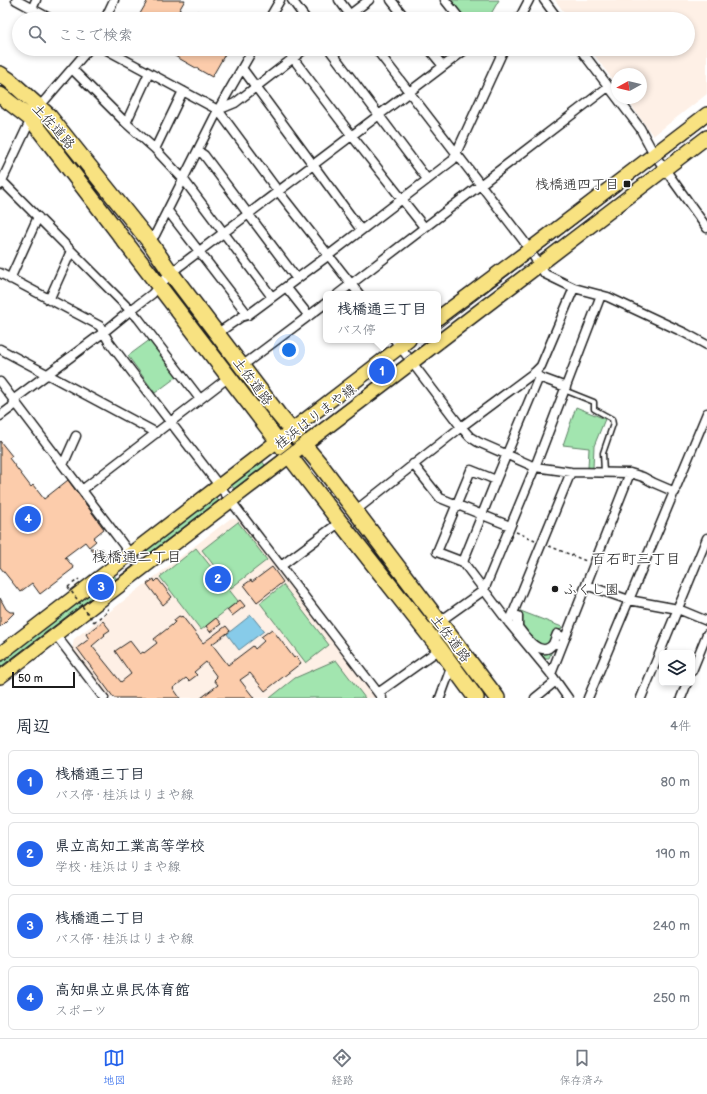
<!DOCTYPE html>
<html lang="ja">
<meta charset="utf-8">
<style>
:root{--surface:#fff;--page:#f2f2f3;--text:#1f2937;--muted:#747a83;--line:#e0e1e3;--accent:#2563eb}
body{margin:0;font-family:"Balsamiq Sans","Klee One",sans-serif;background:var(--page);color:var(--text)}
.controls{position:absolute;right:12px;bottom:12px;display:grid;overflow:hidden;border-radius:6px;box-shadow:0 2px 6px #0003}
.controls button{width:36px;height:36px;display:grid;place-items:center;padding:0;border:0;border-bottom:1px solid var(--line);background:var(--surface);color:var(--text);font:20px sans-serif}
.compass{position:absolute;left:611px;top:68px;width:36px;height:36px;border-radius:50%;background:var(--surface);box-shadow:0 2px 6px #0003;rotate:262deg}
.scale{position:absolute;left:12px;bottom:10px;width:63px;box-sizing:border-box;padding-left:4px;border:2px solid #1c1c1c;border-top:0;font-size:11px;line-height:14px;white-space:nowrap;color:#1c1c1c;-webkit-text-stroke:3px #fff;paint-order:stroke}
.you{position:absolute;left:289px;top:350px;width:14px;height:14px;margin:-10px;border:3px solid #fff;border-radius:50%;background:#1a73e8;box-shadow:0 0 0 6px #1a73e833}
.badge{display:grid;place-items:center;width:26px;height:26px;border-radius:50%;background:var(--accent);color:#fff;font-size:13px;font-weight:700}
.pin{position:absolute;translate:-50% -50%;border:2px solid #fff;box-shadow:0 1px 4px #0006}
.popup{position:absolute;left:323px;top:291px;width:118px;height:52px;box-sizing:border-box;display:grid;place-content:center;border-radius:6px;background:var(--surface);filter:drop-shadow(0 1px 3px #0005);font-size:13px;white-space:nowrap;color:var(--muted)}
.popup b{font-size:15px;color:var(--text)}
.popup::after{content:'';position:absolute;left:50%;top:100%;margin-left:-8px;border:8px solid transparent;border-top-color:var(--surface)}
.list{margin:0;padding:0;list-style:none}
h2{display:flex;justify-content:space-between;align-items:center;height:52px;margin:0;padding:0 16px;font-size:17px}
h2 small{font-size:13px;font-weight:400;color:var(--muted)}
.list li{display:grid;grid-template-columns:26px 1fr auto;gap:12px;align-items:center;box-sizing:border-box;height:64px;margin:0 8px 8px;padding:0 8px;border:1px solid var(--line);border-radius:6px}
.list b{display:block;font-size:15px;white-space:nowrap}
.list p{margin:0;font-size:13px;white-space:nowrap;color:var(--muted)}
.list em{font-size:13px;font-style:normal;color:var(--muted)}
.icon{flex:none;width:22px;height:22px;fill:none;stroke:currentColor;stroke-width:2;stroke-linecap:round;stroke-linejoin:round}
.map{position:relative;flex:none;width:707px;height:698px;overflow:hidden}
.search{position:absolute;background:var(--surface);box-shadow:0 2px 6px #0003;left:12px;right:12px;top:12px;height:44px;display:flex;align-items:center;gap:10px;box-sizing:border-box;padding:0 14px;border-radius:22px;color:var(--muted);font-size:15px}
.sheet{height:340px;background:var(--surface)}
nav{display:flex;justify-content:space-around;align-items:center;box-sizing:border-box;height:56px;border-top:1px solid var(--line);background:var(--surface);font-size:11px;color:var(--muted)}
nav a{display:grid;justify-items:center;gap:2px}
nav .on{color:var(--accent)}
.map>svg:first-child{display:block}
.built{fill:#fef0e6}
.green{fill:#a2e5af;stroke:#5f8066}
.water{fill:#87cbe9;stroke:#5c8597}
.building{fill:#fcccab;stroke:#1c1c1c}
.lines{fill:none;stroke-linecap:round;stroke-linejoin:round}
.lane-casing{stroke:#1c1c1c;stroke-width:7}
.street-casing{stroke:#1c1c1c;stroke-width:11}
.primary-casing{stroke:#1c1c1c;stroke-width:16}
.highway-casing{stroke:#1c1c1c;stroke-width:18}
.path{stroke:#1c1c1c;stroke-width:1.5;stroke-dasharray:3 3;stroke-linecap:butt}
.lane{stroke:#fff;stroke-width:4}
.street{stroke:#fff;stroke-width:8}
.primary{stroke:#f8e281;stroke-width:13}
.highway{stroke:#f8e281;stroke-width:15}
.tram{stroke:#1c1c1c;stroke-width:1}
.path-bridge{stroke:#1c1c1c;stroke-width:1.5;stroke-dasharray:3 3;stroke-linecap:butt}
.poi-dot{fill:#1c1c1c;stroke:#fff;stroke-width:1.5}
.labels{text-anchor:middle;stroke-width:3;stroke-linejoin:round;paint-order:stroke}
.street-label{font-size:14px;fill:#1c1c1c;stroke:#fff}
.poi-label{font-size:14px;fill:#1c1c1c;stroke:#fff;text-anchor:end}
.neighbourhood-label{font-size:15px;fill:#1c1c1c;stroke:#fff}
</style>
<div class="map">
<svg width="707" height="698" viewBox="0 0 707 698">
<rect width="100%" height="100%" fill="#fff"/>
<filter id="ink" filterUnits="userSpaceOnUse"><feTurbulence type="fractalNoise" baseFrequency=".025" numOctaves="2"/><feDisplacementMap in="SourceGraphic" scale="8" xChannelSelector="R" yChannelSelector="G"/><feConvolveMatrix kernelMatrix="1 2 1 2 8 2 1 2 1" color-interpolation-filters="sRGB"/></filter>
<g filter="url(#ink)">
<path class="built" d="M555,0H707V94L653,136L626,98H641V74H617V86L590,49H688V19H569Z
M231,518L239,520L376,698H109L72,650L74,639Z"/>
<path class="green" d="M449,0H499L488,19H463Z
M151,339L178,376L155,393L128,356Z
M576,407L605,419L594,446L593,468H588L589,448L563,445Z
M262,461L267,468L236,491L231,485Z
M216,497L220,502L150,556L146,550Z
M238,522L267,560L231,588L202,550Z
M196,548L238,601L201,630L160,577Z
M114,575L118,581L0,671V662Z
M283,585L329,645L306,663L260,603Z
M518,610L562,627L549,658H544L533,645L514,619Z
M336,660L365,698H270L295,678Z"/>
<path class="water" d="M251,615L264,631L239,650L227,634Z"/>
<path class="building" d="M148,0H185L174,19H137Z
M197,11L210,19H193Z
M176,49H228L212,77L173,55Z
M0,441L12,456L9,458L31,487L33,485L44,499L68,480L104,529L93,538L96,541L89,547L85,542L65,557L74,568L40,594L32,583L20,592L0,567Z
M90,548L103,549V551L106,554V557L103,559L98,558Z
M272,567L283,582L257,602L244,585L251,580L252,582Z
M154,579L155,582L158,579L172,597L163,605L147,584Z
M0,598L6,609L10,612H15L0,627Z
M240,600L245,606L232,616L227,610Z
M179,616L181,617L182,616L203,643L226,626L230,631L212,644L228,665L253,646L255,649L264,641L261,637L272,629L294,658L296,656L301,663L265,691L250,673L240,680L254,698H201L218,685L214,680L217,677L206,662L194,672L197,675L189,681L186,678L173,688L180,698H114L77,648L89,639L86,634L103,621L110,630L104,634L105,635L92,646L121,682L131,674L115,651L130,641L140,654L143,652L144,653L157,643L154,639L172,625L175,622L174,620Z
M216,618L221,624L210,632L206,626Z"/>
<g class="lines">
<defs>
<path id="lane" d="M564,390L594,402V409L612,419L613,424L603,453L604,472"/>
<path id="street" d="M16,0L51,19
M292,0L306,19
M339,0L353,19
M391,0L406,19
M445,0L460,19
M544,0L558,19
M32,9L36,0
M105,19L114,0
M269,19L280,0
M344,19L369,0
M519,19L529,0
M105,49L218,110L278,191L359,294
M286,49L352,136L424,227
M329,49L427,179
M376,49L523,240L545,274L574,288L608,297L685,333L707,345
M429,49L443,66
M580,49L640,128L654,154L707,228
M242,68L361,230
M72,69L126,123L155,149L184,180L272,297
M218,110L235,103L305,49
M126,123L149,73
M155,149L183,91
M198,151L204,155L297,279
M0,179L138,318L200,399
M0,185L31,119L39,107L89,49
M168,211L248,315
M149,241L155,235L218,110L253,49
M0,273L100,326L109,342L382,698
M10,279L38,217
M286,287L309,316
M338,294L608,87
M49,300L71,251
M218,333L241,317L248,315L329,255L453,160L504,49
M395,340L461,427L470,437L478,442L535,467L571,472L630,473L643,477L654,483L675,492
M0,349L157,433
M242,366L326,303
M536,373L539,377L566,387
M0,382L141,568
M0,416L12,407L17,397L104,332L131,310L152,294L171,273L181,265L466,49
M413,464L440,498L510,526
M63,465L76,436
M496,480L471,470L437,552L463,562L509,623L551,674L568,698
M82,490L229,377
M355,511L461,427L535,372L541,366L574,288
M463,562L496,480L539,377
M281,566L340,522
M586,585L629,600L678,609L707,621
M518,616V627C524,635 541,660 553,644H557
M439,622L484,590L535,467L601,295
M509,623L571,472
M55,634L104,698
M553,644L557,634L561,636
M692,671L707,634
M551,674L630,473
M378,693L440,649
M440,698L452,665
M535,698L556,681
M588,698L707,413
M641,698L707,538
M681,698L687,683"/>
<path id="primary" d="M438,318L529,250L707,114
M0,654L409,340
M0,677L707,137"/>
<path id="highway" d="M0,74L9,80L49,116L149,241L171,273L278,414L319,463L497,698
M0,95L31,119L340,522L440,649L476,698"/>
</defs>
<use href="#lane" class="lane-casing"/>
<use href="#street" class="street-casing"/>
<use href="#primary" class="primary-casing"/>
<use href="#highway" class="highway-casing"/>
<path class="path" d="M516,532L535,540
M549,546L586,561
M68,587L79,579
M94,622L107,612L108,608"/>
<use href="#lane" class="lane"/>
<use href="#street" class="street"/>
<use href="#primary" class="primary"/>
<use href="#highway" class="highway"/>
<path class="tram" d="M438,329L707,123
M0,669L429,340"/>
<path class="path-bridge" d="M68,587L94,622"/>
</g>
</g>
<g class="poi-dot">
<rect x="623" y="180" width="8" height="8" rx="2"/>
<circle cx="555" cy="589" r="4"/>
</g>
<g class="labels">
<g class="street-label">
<text transform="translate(54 126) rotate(48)" y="5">土佐道路</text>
<text transform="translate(253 381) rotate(53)" y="5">土佐道路</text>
<text transform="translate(315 416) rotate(-37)" y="5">桂浜はりまや線</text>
<text transform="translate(451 638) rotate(53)" y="5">土佐道路</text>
</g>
<g class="poi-label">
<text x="619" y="189">桟橋通四丁目</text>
<text x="563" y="594" text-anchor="start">ふくし園</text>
</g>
<g class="neighbourhood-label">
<text x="137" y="562">桟橋通二丁目</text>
<text x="636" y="564">百石町三丁目</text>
</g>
</g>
</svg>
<div class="controls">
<button><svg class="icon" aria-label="layers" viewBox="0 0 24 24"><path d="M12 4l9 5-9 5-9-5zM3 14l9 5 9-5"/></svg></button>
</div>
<svg class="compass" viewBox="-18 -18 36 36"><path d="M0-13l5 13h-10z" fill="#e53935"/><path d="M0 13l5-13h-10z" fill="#747a83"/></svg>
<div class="scale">50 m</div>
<div class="you"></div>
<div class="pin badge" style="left:382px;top:371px">1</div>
<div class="popup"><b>桟橋通三丁目</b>バス停</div>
<div class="pin badge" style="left:218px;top:579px">2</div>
<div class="pin badge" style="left:101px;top:587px">3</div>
<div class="pin badge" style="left:28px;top:519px">4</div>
<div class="search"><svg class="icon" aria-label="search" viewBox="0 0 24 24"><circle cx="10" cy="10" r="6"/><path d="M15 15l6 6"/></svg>ここで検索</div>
</div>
<section class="sheet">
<h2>周辺<small>4件</small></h2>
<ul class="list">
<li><span class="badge">1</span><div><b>桟橋通三丁目</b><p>バス停 · 桂浜はりまや線</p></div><em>80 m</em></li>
<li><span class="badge">2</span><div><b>県立高知工業高等学校</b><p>学校 · 桂浜はりまや線</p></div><em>190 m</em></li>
<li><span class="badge">3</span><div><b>桟橋通二丁目</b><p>バス停 · 桂浜はりまや線</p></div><em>240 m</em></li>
<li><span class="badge">4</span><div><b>高知県立県民体育館</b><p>スポーツ</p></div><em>250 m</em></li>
</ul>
</section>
<nav>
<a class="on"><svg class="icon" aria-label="map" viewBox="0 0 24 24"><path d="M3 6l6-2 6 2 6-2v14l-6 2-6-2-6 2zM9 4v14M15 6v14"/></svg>地図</a>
<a><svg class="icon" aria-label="directions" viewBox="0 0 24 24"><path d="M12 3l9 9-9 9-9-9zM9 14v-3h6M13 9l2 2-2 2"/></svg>経路</a>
<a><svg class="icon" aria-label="saved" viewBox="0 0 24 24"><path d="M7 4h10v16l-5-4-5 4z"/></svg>保存済み</a>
</nav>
